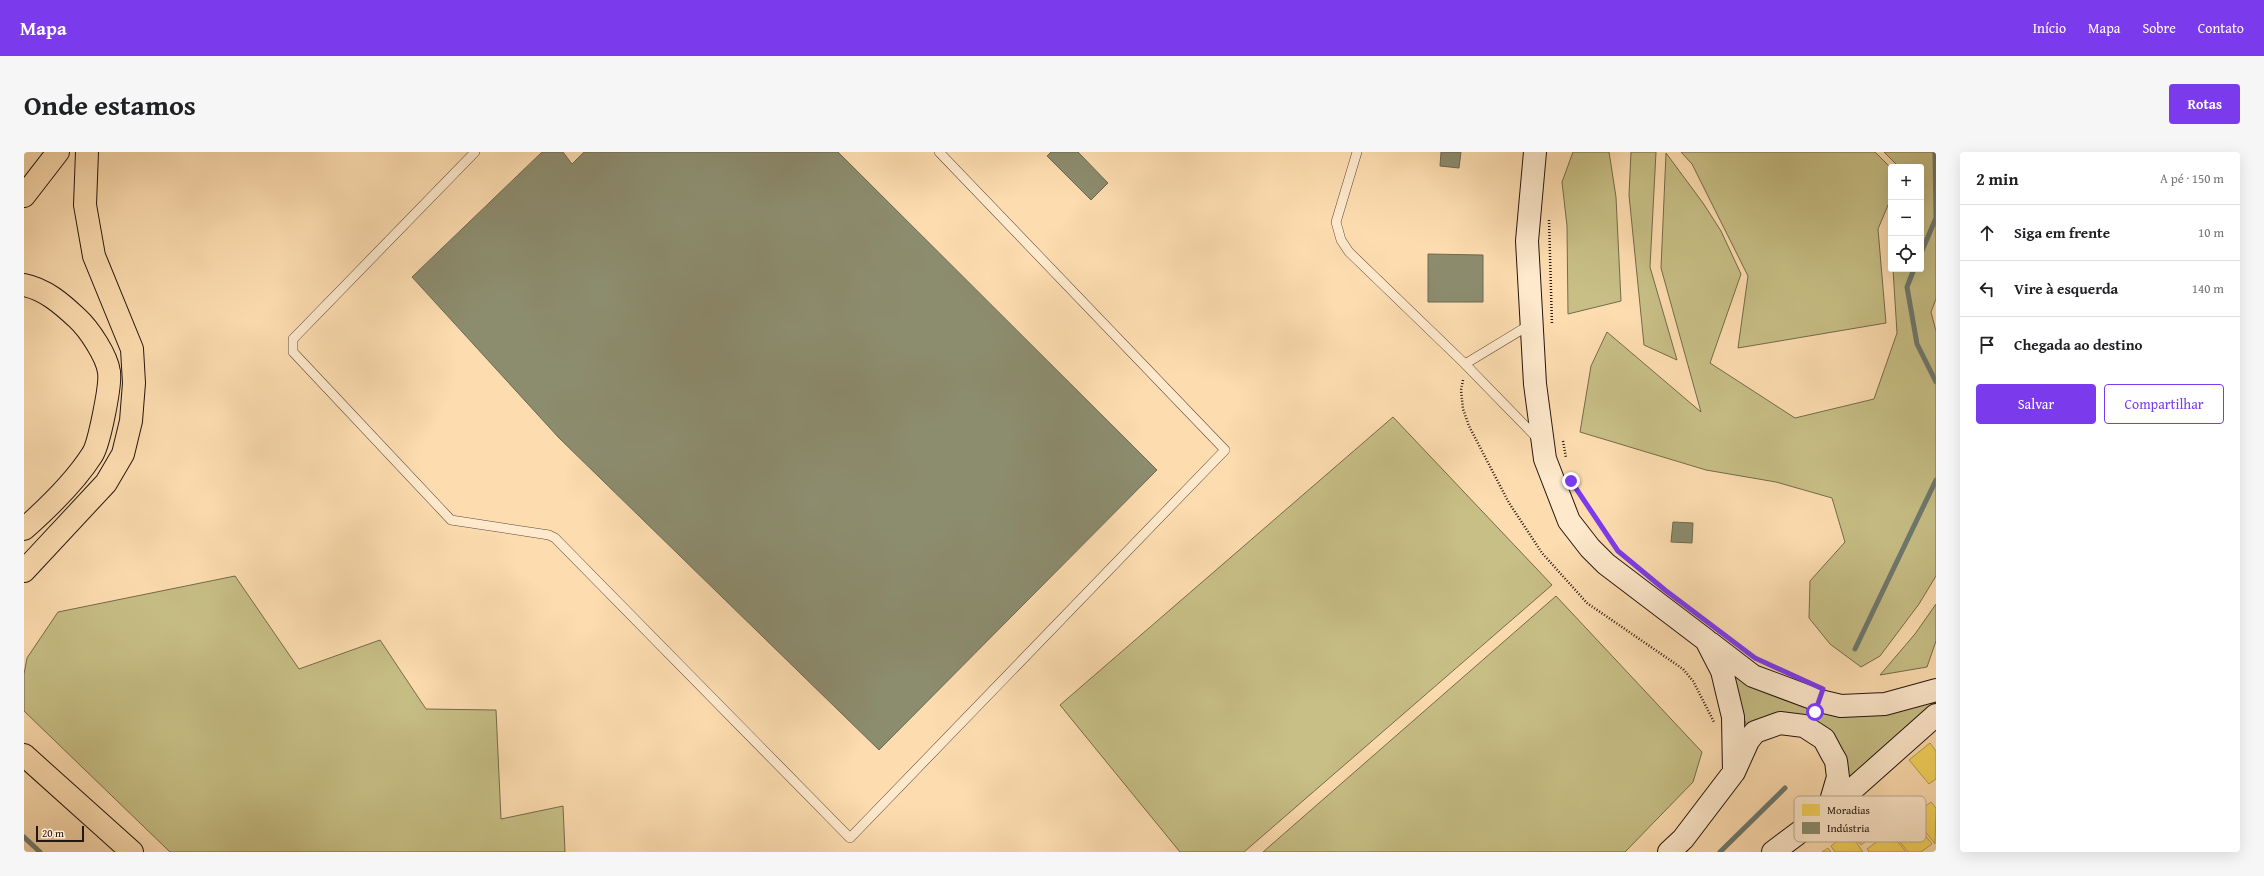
<!DOCTYPE html>
<html lang="pt">
<meta charset="utf-8">
<style>
:root{--surface:#fff;--page:#f6f6f6;--text:#202124;--muted:#757577;--line:#e0e0e0;--accent:#7c3aed}
body{margin:0;font-family:"Gentium Book Plus",serif;background:var(--page);color:var(--text)}
.controls{position:absolute;right:12px;top:12px;display:grid;overflow:hidden;border-radius:4px;box-shadow:0 4px 16px #0002}
.controls button{width:36px;height:36px;display:grid;place-items:center;padding:0;border:0;border-bottom:1px solid var(--line);background:var(--surface);color:var(--text);font:20px sans-serif}
.scale{position:absolute;left:12px;bottom:10px;width:48px;box-sizing:border-box;padding-left:4px;border:2px solid #241610;border-top:0;font-size:11px;line-height:14px;white-space:nowrap;color:#241610;-webkit-text-stroke:3px #fee9cc;paint-order:stroke}
.stop{position:absolute;width:12px;height:12px;margin:-9px;border:3px solid #7c3aed;border-radius:50%;background:#fff}
.stop.end{background:#7c3aed;border-color:#fff;box-shadow:0 1px 4px #0008}
.list{margin:0;padding:0;list-style:none}
h2{display:flex;justify-content:space-between;align-items:center;height:52px;margin:0;padding:0 16px;font-size:17px}
h2 small{font-size:13px;font-weight:400;color:var(--muted)}
.list li{display:grid;grid-template-columns:26px 1fr auto;gap:12px;align-items:center;box-sizing:border-box;height:56px;padding:0 16px;border-top:1px solid var(--line)}
.list b{display:block;font-size:15px;white-space:nowrap}
.list em{font-size:13px;font-style:normal;color:var(--muted)}
.actions{display:flex;gap:8px;padding:12px 16px}
.actions a{flex:1;padding:9px 0;border:1px solid var(--accent);border-radius:4px;text-align:center;font-size:14px;color:var(--accent)}
.actions .main{background:var(--accent);color:#fff}
.icon{flex:none;width:22px;height:22px;fill:none;stroke:currentColor;stroke-width:2;stroke-linecap:round;stroke-linejoin:round}
.map{position:relative;flex:none;width:1912px;height:700px;overflow:hidden;border-radius:4px}
header{display:flex;align-items:center;gap:24px;box-sizing:border-box;height:56px;padding:0 20px;background:var(--accent);color:#fff}
header strong{font-size:19px}
nav{display:flex;gap:22px;margin-inline-start:auto;font-size:14px}
.intro{display:flex;align-items:center;justify-content:space-between;box-sizing:border-box;height:96px;padding:0 24px}
h1{margin:0;font-size:28px}
.button{padding:10px 18px;border-radius:4px;background:var(--accent);color:#fff;font-size:14px;font-weight:700}
main{display:flex;gap:24px;padding:0 24px}
aside{flex:1;background:var(--surface);border-radius:4px;box-shadow:0 4px 16px #0002}
.map>svg:first-child{display:block}
.green{fill:#c7bf86;stroke:#766a4b}
.homes{fill:#f6d55c;stroke:#b79c45}
.industry{fill:#8c8c6e;stroke:#6d6952}
.lines{fill:none;stroke-linecap:round;stroke-linejoin:round}
.stream{stroke:#6e796f;stroke-width:5}
.service-casing{stroke:#5a4838;stroke-width:10}
.secondary-casing{stroke:#241610;stroke-width:24}
.primary-casing{stroke:#241610;stroke-width:24}
.trunk-casing{stroke:#241610;stroke-width:24}
.path{stroke:#241610;stroke-width:2.5;stroke-dasharray:1 2;stroke-linecap:butt}
.service{stroke:#fee9cc;stroke-width:9}
.secondary{stroke:#fee9cc;stroke-width:22}
.primary{stroke:#fdddb0;stroke-width:22}
.trunk{stroke:#fdddb0;stroke-width:22}
.route{stroke:#7c3aed;stroke-width:5}
.key{fill:#fee9cc;stroke:#bdaa94;stroke-width:1}
.key-label{font-size:11px;fill:#241610}
</style>
<header>
<strong>Mapa</strong>
<nav><a>Início</a><a>Mapa</a><a>Sobre</a><a>Contato</a></nav>
</header>
<div class="intro"><h1>Onde estamos</h1><a class="button">Rotas</a></div>
<main>
<div class="map">
<svg width="1912" height="700" viewBox="0 0 1912 700">
<rect width="100%" height="100%" fill="#fdddb0"/>
<filter id="stains"><feTurbulence type="fractalNoise" baseFrequency=".005" numOctaves="4"/><feColorMatrix values="0 0 0 0 .2 0 0 0 0 .09 0 0 0 0 .02 0 0 0 .5 -.17"/></filter>
<radialGradient id="worn" r=".72"><stop offset=".6" stop-color="#630" stop-opacity="0"/><stop offset="1" stop-color="#630" stop-opacity=".3"/></radialGradient>
<path class="green" d="M1549,0H1585L1592,45L1597,149L1544,162L1543,74L1538,30Z
M1607,0H1632L1626,115L1653,208L1620,193L1605,43Z
M1657,0H1851L1867,16V46L1854,77L1862,171L1714,196L1724,124L1668,12Z
M1860,0H1912V147L1907,160L1912,179V424L1895,452L1856,504L1837,515L1806,492L1785,466L1786,429L1821,390L1808,346L1752,330L1682,318L1556,280L1567,214L1583,180L1677,260L1637,116L1642,1L1679,51L1697,79L1717,122L1686,211L1771,266L1850,247L1873,181L1869,117H1897V15H1875Z
M1369,265L1528,433L1220,700H1156L1036,553Z
M211,424L275,517L356,488L402,557L472,558L477,667L539,654L541,700H146L0,559V522L3,506L34,460Z
M1532,444L1678,600L1669,630L1601,700H1239Z
M1912,452V489L1903,515L1856,523L1891,482Z
M1701,511L1742,539L1783,556L1822,562L1912,547V550L1824,631L1809,585L1724,578Z"/>
<path class="homes" d="M1906,591L1912,599V627L1905,632L1885,608Z
M1907,650L1912,656L1911,692L1889,664Z
M1838,652L1858,677L1837,693L1817,669Z
M1886,664L1908,692L1897,700H1884L1867,679Z
M1825,680L1839,700H1811L1807,694Z
M1866,680L1882,700H1845L1843,697Z
M1804,696L1807,700H1798Z"/>
<path class="industry" d="M518,0H539L548,12L560,0H814L1133,318L855,598L535,286L388,125Z
M1027,0H1054L1084,31L1067,48L1023,4Z
M1417,0H1437L1435,16L1416,14Z
M1404,102L1459,103V150H1404Z
M1649,370L1669,371L1668,391L1647,390Z"/>
<g class="lines">
<path class="stream" d="M1897,101L1912,66L1911,0
M1890,117L1883,135L1893,192L1912,230
M1831,497L1912,328
M0,685L16,700
M1696,700L1761,636"/>
<defs>
<path id="service" d="M451,0L269,187V200L427,368L525,383L531,386L826,686L1201,298L915,0
M1333,0L1312,70L1317,88L1325,100L1441,212L1514,287
M1441,212L1507,172"/>
<path id="secondary" d="M1511,0L1503,89L1511,232L1521,307L1545,369L1566,396L1582,412L1682,488L1698,519L1709,565L1710,620
M1686,491L1729,524L1796,549L1817,554L1861,552L1912,538
M1645,700L1659,687L1710,620L1724,589L1731,580L1756,571L1780,574L1800,587L1808,602L1812,609L1814,625L1804,659
M1749,700L1804,659L1912,563"/>
<path id="primary" d="M0,44L34,0
M0,419L82,331L99,302L107,269L110,231L108,197L70,104L61,53L63,0
M0,603L108,700"/>
<path id="trunk" d="M0,133C21,137 38,152 53,166C65,177 83,204 85,220C87,233 75,293 68,303C50,331 25,355 0,377"/>
</defs>
<use href="#service" class="service-casing"/>
<use href="#secondary" class="secondary-casing"/>
<use href="#primary" class="primary-casing"/>
<use href="#trunk" class="trunk-casing"/>
<path class="path" d="M1525,68L1528,173
M1439,228L1437,238L1439,257L1445,274L1485,351L1518,401L1563,451L1659,517L1669,529L1690,570
M1539,289L1542,306
M1556,344L1586,388"/>
<use href="#service" class="service"/>
<use href="#secondary" class="secondary"/>
<use href="#primary" class="primary"/>
<use href="#trunk" class="trunk"/>
</g>
<g class="lines">
<path class="route" d="M1547,329L1594,399L1641,438L1731,506L1799,537L1791,560"/>
</g>
<rect x="1770" y="644" width="132" height="46" rx="6" class="key"/>
<rect x="1778" y="652" width="18" height="12" fill="#f6d55c"/>
<rect x="1778" y="670" width="18" height="12" fill="#8c8c6e"/>
<g class="key-label">
<text x="1803" y="662">Moradias</text>
<text x="1803" y="680">Indústria</text>
</g>
<rect width="100%" height="100%" filter="url(#stains)"/>
<rect width="100%" height="100%" fill="url(#worn)"/>
</svg>
<div class="controls">
<button>+</button>
<button>−</button>
<button><svg class="icon" aria-label="locate" viewBox="0 0 24 24"><circle cx="12" cy="12" r="6"/><path d="M12 2v4M12 18v4M2 12h4M18 12h4"/></svg></button>
</div>
<div class="scale">20 m</div>
<div class="stop" style="left:1791px;top:560px"></div>
<div class="stop end" style="left:1547px;top:329px"></div>
</div>
<aside>
<h2>2 min<small>A pé · 150 m</small></h2>
<ul class="list">
<li><svg class="icon" aria-label="ahead" viewBox="0 0 24 24"><path d="M12 20V5M6 11l6-6 6 6"/></svg><div><b>Siga em frente</b></div><em>10 m</em></li>
<li><svg class="icon" aria-label="left" viewBox="0 0 24 24"><path d="M17 20v-9H6M10 6l-5 5 5 5"/></svg><div><b>Vire à esquerda</b></div><em>140 m</em></li>
<li><svg class="icon" aria-label="arrive" viewBox="0 0 24 24"><path d="M6 21V4h12l-3 4 3 4H6"/></svg><div><b>Chegada ao destino</b></div></li>
</ul>
<div class="actions"><a class="main">Salvar</a><a>Compartilhar</a></div>
</aside>
</main>
